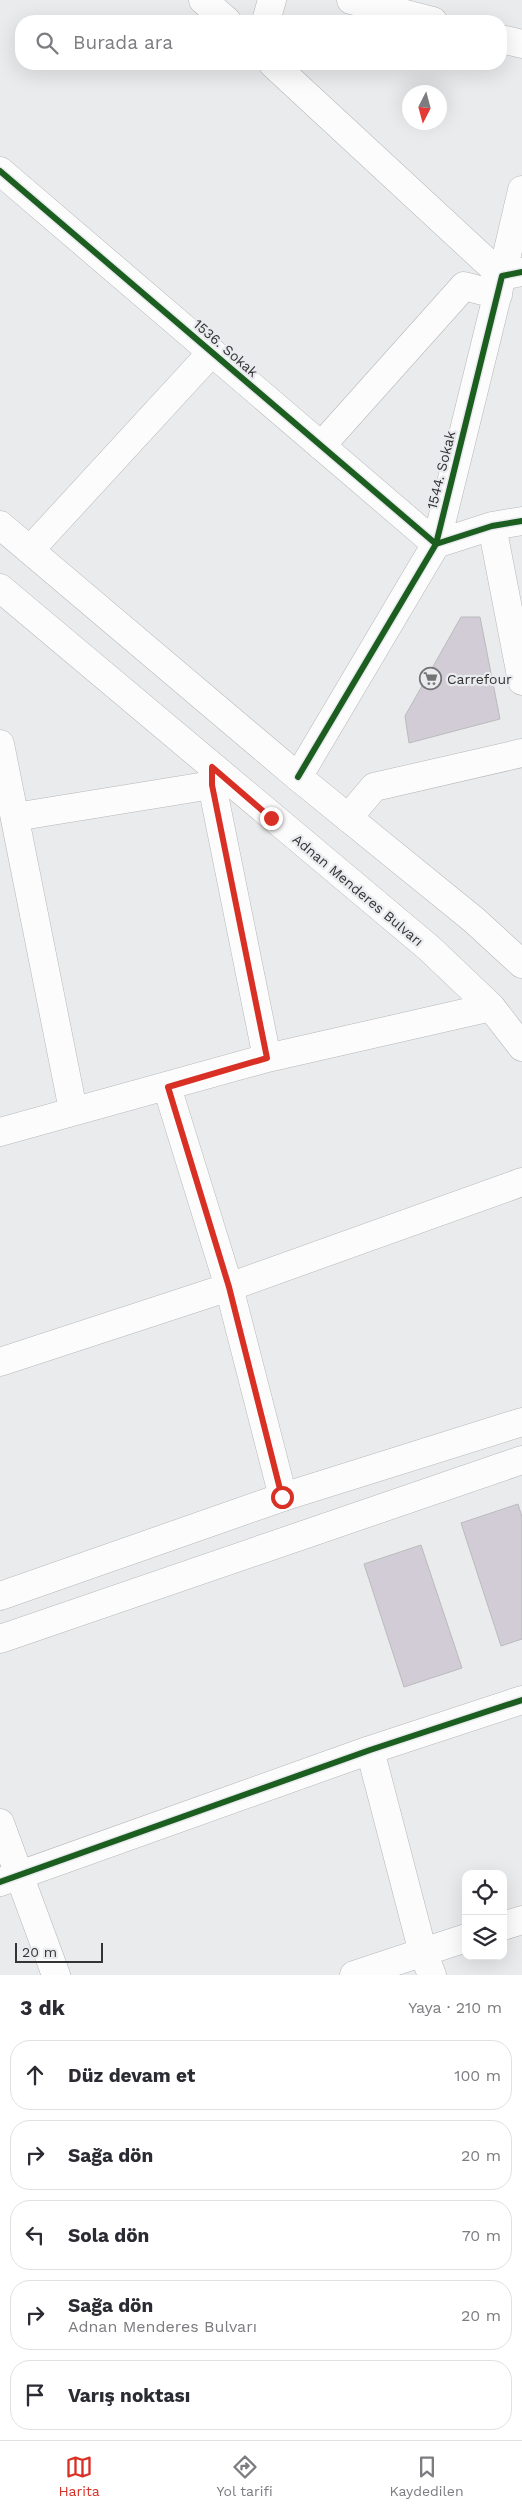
<!DOCTYPE html>
<html lang="tr">
<meta charset="utf-8">
<style>
:root{--surface:#fff;--page:#f7f7f7;--text:#2b2b33;--muted:#7c7c81;--line:#e1e1e2;--accent:#d93025}
body{margin:0;font-family:"Work Sans",sans-serif;background:var(--page);color:var(--text)}
.controls{position:absolute;right:15px;bottom:15px;display:grid;overflow:hidden;border-radius:10px;box-shadow:0 5px 20px #0002}
.controls button{width:45px;height:45px;display:grid;place-items:center;padding:0;border:0;border-bottom:1px solid var(--line);background:var(--surface);color:var(--text);font:25px sans-serif}
.compass{position:absolute;left:402px;top:85px;width:45px;height:45px;border-radius:50%;background:var(--surface);box-shadow:0 5px 20px #0002;rotate:186deg}
.scale{position:absolute;left:15px;bottom:12px;width:88px;box-sizing:border-box;padding-left:5px;border:2px solid #343435;border-top:0;font-size:14px;line-height:18px;white-space:nowrap;color:#343435;-webkit-text-stroke:4px #e9ebee;paint-order:stroke}
.stop{position:absolute;width:15px;height:15px;margin:-11px;border:4px solid #d93025;border-radius:50%;background:#fff}
.stop.end{background:#d93025;border-color:#fff;box-shadow:0 1px 5px #0008}
.list{margin:0;padding:0;list-style:none}
h2{display:flex;justify-content:space-between;align-items:center;height:65px;margin:0;padding:0 20px;font-size:21px}
h2 small{font-size:16px;font-weight:400;color:var(--muted)}
.list li{display:grid;grid-template-columns:32px 1fr auto;gap:15px;align-items:center;box-sizing:border-box;height:70px;margin:0 10px 10px;padding:0 10px;border:1px solid var(--line);border-radius:20px}
.list b{display:block;font-size:19px;white-space:nowrap}
.list p{margin:0;font-size:16px;white-space:nowrap;color:var(--muted)}
.list em{font-size:16px;font-style:normal;color:var(--muted)}
.icon{flex:none;width:28px;height:28px;fill:none;stroke:currentColor;stroke-width:2;stroke-linecap:round;stroke-linejoin:round}
.map{position:relative;flex:none;width:522px;height:1975px;overflow:hidden}
.search{position:absolute;background:var(--surface);box-shadow:0 5px 20px #0002;left:15px;right:15px;top:15px;height:55px;display:flex;align-items:center;gap:12px;box-sizing:border-box;padding:0 18px;border-radius:20px;color:var(--muted);font-size:19px}
.sheet{height:465px;background:var(--surface)}
nav{display:flex;justify-content:space-around;align-items:center;box-sizing:border-box;height:70px;border-top:1px solid var(--line);background:var(--surface);font-size:14px;color:var(--muted)}
nav a{display:grid;justify-items:center;gap:2px}
nav .on{color:var(--accent)}
.map>svg:first-child{display:block}
.building{fill:#d1ccd6;stroke:#bbbbbc}
.lines{fill:none;stroke-linecap:round;stroke-linejoin:round}
.minor-casing{stroke:#b6b7b8;stroke-width:29}
.major-casing{stroke:#b6b7b8;stroke-width:29}
.minor{stroke:#fcfcfc;stroke-width:28}
.major{stroke:#fcfcfc;stroke-width:28}
.cycleway-casing{stroke:#e9ebee;stroke-width:9}
.cycleway{stroke:#1b5e20;stroke-width:6}
.route{stroke:#d93025;stroke-width:6}
.labels{text-anchor:middle;stroke-width:4.5;stroke-linejoin:round;paint-order:stroke}
.street-label{font-size:14px;fill:#343435;stroke:#e9ebee}
.poi-label{font-size:14px;fill:#343435;stroke:#e9ebee;text-anchor:start}
</style>
<div class="map">
<svg width="522" height="1975" viewBox="0 0 522 1975">
<rect width="100%" height="100%" fill="#eaebed"/>
<path class="building" d="M461,617H480L500,719L409,743L405,716Z
M518,1504L522,1517V1639L501,1646L461,1523Z
M421,1545L462,1668L404,1687L364,1564Z"/>
<g class="lines">
<defs>
<path id="minor" d="M203,0L227,21
M351,0L433,21
M266,21L272,0
M501,39L522,44
M273,64L502,276L522,190
M0,171L436,544L492,526L522,521
M321,446L464,286L498,295
M492,526L522,681
M30,550L212,352
M0,744L73,1110
M212,767V785L267,1058
M298,777L436,544L502,276L522,272
M15,817L212,785
M348,818L374,787L522,753
M167,1087L229,1287L283,1497
M0,1132L267,1058L491,1007
M0,1362L229,1287L522,1182
M370,1750L423,1953L432,1975
M0,1823L56,1975
M0,1882L370,1750L522,1700
M503,1926L522,1920
M354,1975L466,1938"/>
<path id="major" d="M0,525L298,777L474,920L522,964
M0,588L429,948L491,1007L522,1047
M0,1596L283,1497L522,1422
M0,1639L522,1460"/>
</defs>
<use href="#minor" class="minor-casing"/>
<use href="#major" class="major-casing"/>
<use href="#minor" class="minor"/>
<use href="#major" class="major"/>
<defs>
<path id="cycleway" d="M0,171L436,544L492,526L522,521
M298,777L436,544L502,276L522,272
M0,1882L370,1750L522,1700"/>
</defs>
<use href="#cycleway" class="cycleway-casing"/>
<use href="#cycleway" class="cycleway"/>
</g>
<g class="lines">
<path class="route" d="M271,818L212,767V785L267,1058L168,1087L229,1287L282,1497"/>
</g>
<defs>
<symbol id="supermarket-ring" viewBox="-11 -11 22 22"><circle r="9.5" fill="#e9ebee" stroke="#747475" stroke-width="1.5"/><path d="M-6-5.5h2.5l.6 2H6L4.5 2H-2.5L-4.4-4H-6ZM-1.5 3.2a1.3 1.3 0 1 0 .1 0ZM3 3.2a1.3 1.3 0 1 0 .1 0Z" fill="#747475"/></symbol>
</defs>
<g fill-rule="evenodd">
<use href="#supermarket-ring" x="418" y="666" width="25" height="25"/>
</g>
<g class="labels">
<g class="street-label">
<text transform="translate(226 348) rotate(41)" y="5">1536. Sokak</text>
<text transform="translate(441 470) rotate(-76)" y="5">1544. Sokak</text>
<text transform="translate(358 890) rotate(40)" y="5">Adnan Menderes Bulvarı</text>
</g>
<g class="poi-label">
<text x="447" y="684">Carrefour</text>
</g>
</g>
</svg>
<div class="controls">
<button><svg class="icon" aria-label="locate" viewBox="0 0 24 24"><circle cx="12" cy="12" r="6"/><path d="M12 2v4M12 18v4M2 12h4M18 12h4"/></svg></button>
<button><svg class="icon" aria-label="layers" viewBox="0 0 24 24"><path d="M12 4l9 5-9 5-9-5zM3 14l9 5 9-5"/></svg></button>
</div>
<svg class="compass" viewBox="-18 -18 36 36"><path d="M0-13l5 13h-10z" fill="#e53935"/><path d="M0 13l5-13h-10z" fill="#7c7c81"/></svg>
<div class="scale">20 m</div>
<div class="stop" style="left:282px;top:1497px"></div>
<div class="stop end" style="left:271px;top:818px"></div>
<div class="search"><svg class="icon" aria-label="search" viewBox="0 0 24 24"><circle cx="10" cy="10" r="6"/><path d="M15 15l6 6"/></svg>Burada ara</div>
</div>
<section class="sheet">
<h2>3 dk<small>Yaya · 210 m</small></h2>
<ul class="list">
<li><svg class="icon" aria-label="ahead" viewBox="0 0 24 24"><path d="M12 20V5M6 11l6-6 6 6"/></svg><div><b>Düz devam et</b></div><em>100 m</em></li>
<li><svg class="icon" aria-label="right" viewBox="0 0 24 24"><path d="M7 20v-9h11M14 6l5 5-5 5"/></svg><div><b>Sağa dön</b></div><em>20 m</em></li>
<li><svg class="icon" aria-label="left" viewBox="0 0 24 24"><path d="M17 20v-9H6M10 6l-5 5 5 5"/></svg><div><b>Sola dön</b></div><em>70 m</em></li>
<li><svg class="icon" aria-label="right" viewBox="0 0 24 24"><path d="M7 20v-9h11M14 6l5 5-5 5"/></svg><div><b>Sağa dön</b><p>Adnan Menderes Bulvarı</p></div><em>20 m</em></li>
<li><svg class="icon" aria-label="arrive" viewBox="0 0 24 24"><path d="M6 21V4h12l-3 4 3 4H6"/></svg><div><b>Varış noktası</b></div></li>
</ul>
</section>
<nav>
<a class="on"><svg class="icon" aria-label="map" viewBox="0 0 24 24"><path d="M3 6l6-2 6 2 6-2v14l-6 2-6-2-6 2zM9 4v14M15 6v14"/></svg>Harita</a>
<a><svg class="icon" aria-label="directions" viewBox="0 0 24 24"><path d="M12 3l9 9-9 9-9-9zM9 14v-3h6M13 9l2 2-2 2"/></svg>Yol tarifi</a>
<a><svg class="icon" aria-label="saved" viewBox="0 0 24 24"><path d="M7 4h10v16l-5-4-5 4z"/></svg>Kaydedilen</a>
</nav>
